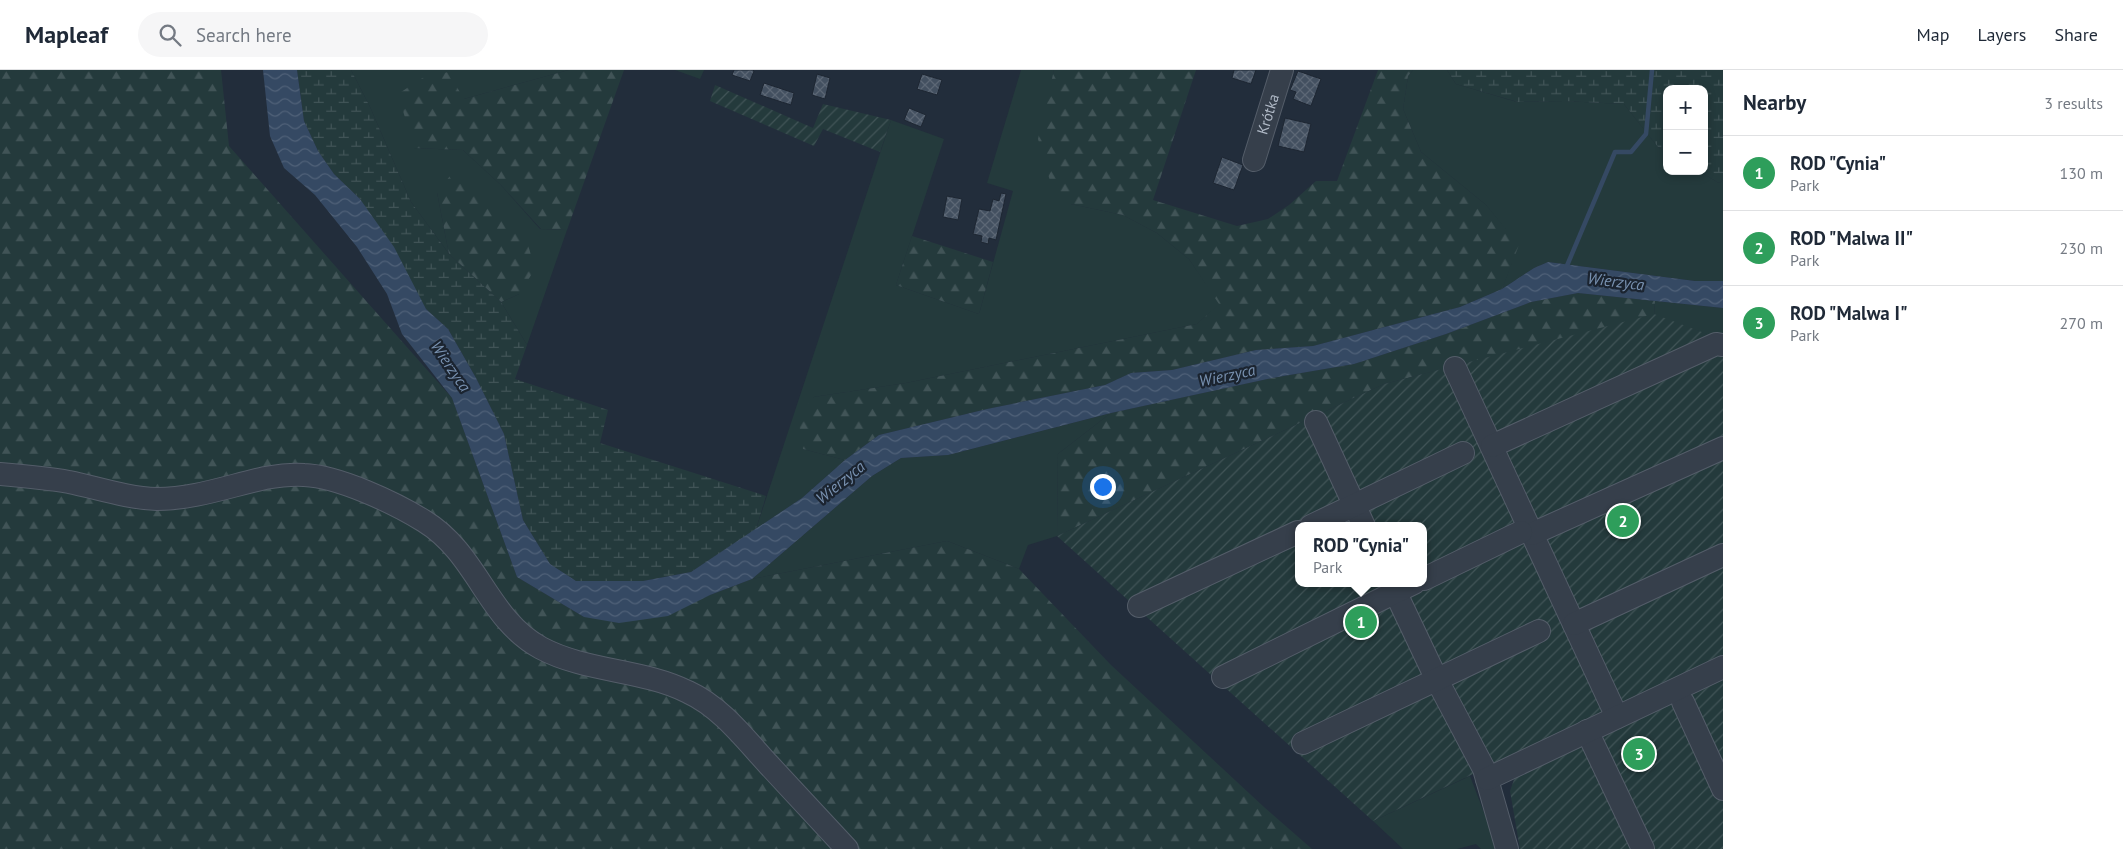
<!DOCTYPE html>
<meta charset="utf-8">
<style>
:root{--surface:#fff;--page:#f6f6f7;--text:#1f2937;--muted:#747a83;--line:#e0e1e3;--accent:#1a73e8}
body{margin:0;font-family:"PT Sans",sans-serif;background:var(--page);color:var(--text)}
.controls{position:absolute;right:15px;top:15px;display:grid;overflow:hidden;border-radius:10px;box-shadow:0 2px 8px #0003}
.controls button{width:45px;height:45px;display:grid;place-items:center;padding:0;border:0;border-bottom:1px solid var(--line);background:var(--surface);color:var(--text);font:25px sans-serif}
.you{position:absolute;left:1102px;top:416px;width:18px;height:18px;margin:-12px;border:4px solid #fff;border-radius:50%;background:#1a73e8;box-shadow:0 0 0 8px #1a73e833}
.badge{display:grid;place-items:center;width:32px;height:32px;border-radius:50%;background:var(--accent);color:#fff;font-size:16px;font-weight:700}
.pin{position:absolute;translate:-50% -50%;border:2px solid #fff;box-shadow:0 1px 5px #0006}
.popup{position:absolute;left:1295px;top:452px;width:132px;height:65px;box-sizing:border-box;display:grid;place-content:center;border-radius:10px;background:var(--surface);filter:drop-shadow(0 1px 4px #0005);font-size:16px;white-space:nowrap;color:var(--muted)}
.popup b{font-size:19px;color:var(--text)}
.popup::after{content:'';position:absolute;left:50%;top:100%;margin-left:-10px;border:10px solid transparent;border-top-color:var(--surface)}
.list{margin:0;padding:0;list-style:none}
h2{display:flex;justify-content:space-between;align-items:center;height:65px;margin:0;padding:0 20px;font-size:21px}
h2 small{font-size:16px;font-weight:400;color:var(--muted)}
.list li{display:grid;grid-template-columns:32px 1fr auto;gap:15px;align-items:center;box-sizing:border-box;height:75px;padding:0 20px;border-top:1px solid var(--line)}
.list b{display:block;font-size:19px;white-space:nowrap}
.list p{margin:0;font-size:16px;white-space:nowrap;color:var(--muted)}
.list em{font-size:16px;font-style:normal;color:var(--muted)}
.icon{flex:none;width:28px;height:28px;fill:none;stroke:currentColor;stroke-width:2;stroke-linecap:round;stroke-linejoin:round}
.map{position:relative;flex:none;width:1723px;height:779px;overflow:hidden}
header{display:flex;align-items:center;gap:30px;box-sizing:border-box;height:70px;padding:0 25px;background:var(--surface);border-bottom:1px solid var(--line)}
header strong{font-size:24px}
nav{display:flex;gap:28px;margin-inline-start:auto;font-size:18px}
.search{width:350px;height:45px;background:var(--page);display:flex;align-items:center;gap:12px;box-sizing:border-box;padding:0 18px;border-radius:28px;color:var(--muted);font-size:19px}
main{display:flex}
aside{flex:1;background:var(--surface)}
.map>svg:first-child{display:block}
.grass{fill:#243a3c}
.forest{fill:url(#forest-firs)}
.wetland{fill:url(#wetland-marsh)}
.garden{fill:url(#garden-furrows);fill-rule:evenodd}
.water{fill:url(#water-waves)}
.lines{fill:none;stroke-linecap:round;stroke-linejoin:round}
.stream{stroke:#354963;stroke-width:4.5}
.building{fill:url(#building-cross-hatch);stroke:#1d2632}
.minor-casing{stroke:#545d69;stroke-width:24}
.minor{stroke:#363f4b;stroke-width:22}
.labels{text-anchor:middle;stroke-width:4.5;stroke-linejoin:round;paint-order:stroke}
.street-label{font-size:15px;fill:#b1bac7;stroke:#1b2430}
.water-label{font-size:16px;font-style:italic;fill:#7891b0;stroke:#1b2430}
</style>
<header>
<strong>Mapleaf</strong>
<div class="search"><svg class="icon" aria-label="search" viewBox="0 0 24 24"><circle cx="10" cy="10" r="6"/><path d="M15 15l6 6"/></svg>Search here</div>
<nav><a>Map</a><a>Layers</a><a>Share</a></nav>
</header>
<main>
<div class="map">
<svg width="1723" height="779" viewBox="0 0 1723 779">
<defs>
<pattern id="forest-firs" width="22" height="20" patternUnits="userSpaceOnUse" patternTransform="scale(1.25)"><rect width="22" height="20" fill="#243a3c"/><path d="M5 1l3.5 6h-7zM16 11l3.5 6h-7z" fill="#415457"/></pattern>
<pattern id="wetland-marsh" width="20" height="14" patternUnits="userSpaceOnUse" patternTransform="scale(1.25)"><rect width="20" height="14" fill="#243a3c"/><path d="M1 5h8M5 5V1M11 12h8M15 12V8" fill="none" stroke="#415457"/></pattern>
<pattern id="garden-furrows" width="10" height="10" patternUnits="userSpaceOnUse" patternTransform="scale(1.25)"><rect width="10" height="10" fill="#243a3c"/><path d="M-1 1l2-2M0 10L10 0M9 11l2-2" fill="none" stroke="#415457"/></pattern>
<pattern id="water-waves" width="16" height="10" patternUnits="userSpaceOnUse" patternTransform="scale(1.25)"><rect width="16" height="10" fill="#354963"/><path d="M0 5q4-4 8 0t8 0" fill="none" stroke="#506178"/></pattern>
<pattern id="building-cross-hatch" width="8" height="8" patternUnits="userSpaceOnUse" patternTransform="scale(1.25)"><rect width="8" height="8" fill="#435060"/><path d="M0 0l8 8M0 8l8-8" fill="none" stroke="#5c6775"/></pattern>
</defs>
<rect width="100%" height="100%" fill="#222d3b"/>
<path class="grass" d="M351,0H569L464,29L414,78L463,80L501,115L540,159L567,160L527,275L501,232L519,224L437,122L449,184L411,132L370,37Z
M675,0H704L700,9Z
M1021,0H1054L1051,17L1071,134L1123,145L1157,163L1189,189L1220,234L1197,254L906,313L814,327L803,379L845,390L802,428L756,459L891,50L944,69L896,215L979,244L1013,121L987,113Z
M1413,0H1447L1456,14L1517,32L1564,31L1624,34L1658,77L1667,82V101H1699L1719,113L1723,110V211H1695L1548,192L1534,198L1502,219L1518,175L1486,135L1421,82L1403,39L1408,6Z
M1655,231L1723,238V270L1654,245Z
M1111,343L1058,384L1057,466L1028,475L1019,499L947,471L752,509L872,406L901,388L948,385Z
M1470,706L1498,779H1481L1476,774L1457,779H1403L1373,751Z"/>
<path class="forest" d="M0,0H221L229,76L452,328L517,507L584,547L710,525L752,509L947,471L1019,499L1111,595L1264,737L1312,779H0Z
M569,0H624L567,160L541,159L501,115L463,80L414,78L398,24L424,7L448,2L464,29Z
M1054,0H1196L1153,130L1237,156L1268,149L1289,135L1316,111H1337L1378,0H1413L1408,6L1403,39L1421,82L1486,135L1519,175L1502,219L1460,237L1313,276L1256,280L1172,300L1131,303L1105,315L987,339L879,365L845,390L803,379L798,347L814,327L906,313L1197,254L1219,234L1189,189L1157,163L1123,145L1071,134L1052,118L1038,69Z
M450,106L524,161L535,199L519,224L501,232L449,184L437,122Z
M912,166L993,192L979,244L896,215Z
M1578,223L1655,231L1654,245L1384,314L1057,466L1058,384L1111,343L1272,308L1354,294L1446,264L1531,232Z"/>
<path class="wetland" d="M297,0H351L370,37L411,132L449,184L501,232L527,275L515,309L608,340L600,373L766,426L756,459L691,502L643,511H576L550,494L523,450L504,364L476,308L448,259L426,239L360,129L334,104L318,81L304,51Z
M1447,0H1723V110L1719,113L1699,101H1704V19H1667V82L1658,77L1624,34L1564,31L1518,32L1456,14Z"/>
<path class="garden" d="M715,15L813,58L823,34L891,50L880,82L823,59L814,76L710,31Z
M1654,244L1723,270V779H1520L1510,721L1517,701L1484,699L1373,751L1057,466L1384,314ZM1298,456H1424V513H1298Z"/>
<path class="water" d="M263,0H297L304,51L318,81L334,104L360,129L394,177L426,239L448,259L476,308L504,364L523,450L550,494L576,511H643L691,502L802,428L845,390L879,365L987,339L1105,315L1131,303L1172,300L1256,280L1313,276L1460,237L1502,219L1534,198L1548,192L1695,211H1723V238L1578,223L1531,232L1446,264L1354,294L1272,308L1111,343L948,385L901,388L872,406L752,509L710,525L668,546L619,553L584,547L517,507L452,328L402,264L387,224L357,177L315,125L284,98L270,66Z"/>
<g class="lines">
<path class="stream" d="M1566,198L1615,82H1631L1646,64L1652,0"/>
</g>
<path class="building" d="M734,0H753L754,1L750,11L732,5Z
M1234,0H1256L1251,14L1232,8Z
M1298,1L1321,9L1311,36L1293,29L1296,22L1290,20Z
M817,4L830,8L825,29L812,25Z
M922,4L942,10L937,25L917,19Z
M764,13L794,23L791,35L760,25Z
M909,38L926,45L921,57L904,50Z
M1285,48L1311,54L1304,82L1278,76Z
M1222,87L1243,95L1234,120L1213,113Z
M1001,123L1006,124L996,170L989,168L988,174L981,172L982,166L973,164L979,139L990,141L993,129L999,131Z
M947,126L962,129L958,150L943,147Z"/>
<g class="lines">
<defs>
<g id="minor">
<path id="s1" d="M1254,90L1282,0"/>
<path d="M1455,298L1617,647"/>
<path d="M1316,352L1364,456"/>
<path d="M1492,376L1716,274L1723,275"/>
<path d="M0,404C23,406 46,408 69,412C98,418 127,428 157,429C194,429 229,416 265,408C277,406 291,404 304,405C338,406 395,433 424,451C478,484 487,549 541,578C586,602 642,599 688,622C721,637 745,669 769,695C795,723 821,751 847,779"/>
<path d="M1311,456L1463,383"/>
<path d="M1532,464L1723,378"/>
<path d="M1424,509L1521,462"/>
<path d="M1391,513L1437,610L1484,699L1507,779"/>
<path d="M1139,536L1298,462"/>
<path d="M1574,554L1723,485"/>
<path d="M1223,607L1414,513"/>
<path d="M1683,632L1723,719"/>
<path d="M1587,661L1643,779"/>
<path d="M1303,673L1539,561"/>
<path d="M1487,709L1723,597"/>
</g>
</defs>
<use href="#minor" class="minor-casing"/>
<use href="#minor" class="minor"/>
</g>
<g class="labels">
<g class="street-label">
<text dy="5" stroke="none"><textPath href="#s1" startOffset="48">Krótka</textPath></text>
</g>
<g class="water-label">
<text transform="translate(1616 211) rotate(7)" y="6">Wierzyca</text>
<text transform="translate(451 296) rotate(56)" y="6">Wierzyca</text>
<text transform="translate(1227 305) rotate(-12)" y="6">Wierzyca</text>
<text transform="translate(840 412) rotate(-39)" y="6">Wierzyca</text>
</g>
</g>
</svg>
<div class="controls">
<button>+</button>
<button>−</button>
</div>
<div class="you"></div>
<div class="pin badge" style="left:1361px;top:552px;background:#2e9e5b">1</div>
<div class="popup"><b>ROD &quot;Cynia&quot;</b>Park</div>
<div class="pin badge" style="left:1623px;top:451px;background:#2e9e5b">2</div>
<div class="pin badge" style="left:1639px;top:684px;background:#2e9e5b">3</div>
</div>
<aside>
<h2>Nearby<small>3 results</small></h2>
<ul class="list">
<li><span class="badge" style="background:#2e9e5b">1</span><div><b>ROD &quot;Cynia&quot;</b><p>Park</p></div><em>130 m</em></li>
<li><span class="badge" style="background:#2e9e5b">2</span><div><b>ROD &quot;Malwa II&quot;</b><p>Park</p></div><em>230 m</em></li>
<li><span class="badge" style="background:#2e9e5b">3</span><div><b>ROD &quot;Malwa I&quot;</b><p>Park</p></div><em>270 m</em></li>
</ul>
</aside>
</main>
